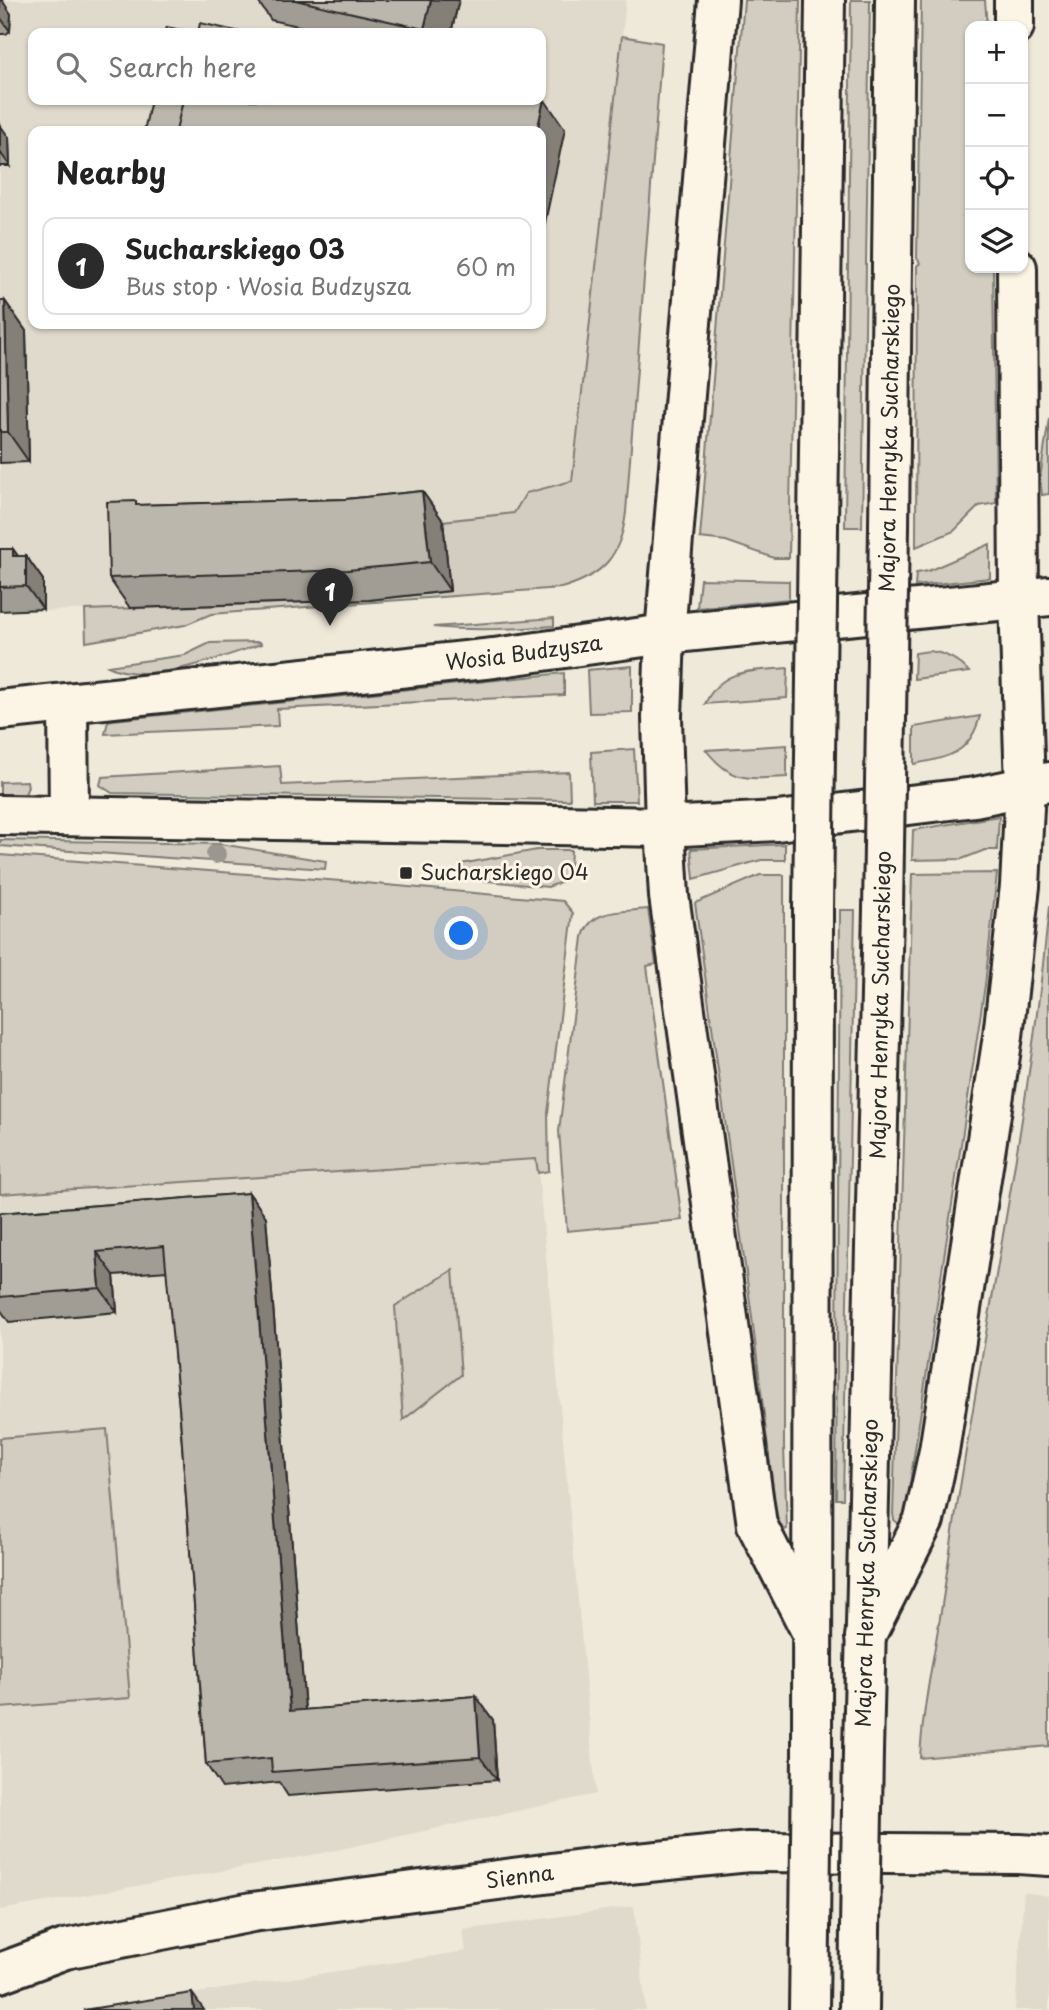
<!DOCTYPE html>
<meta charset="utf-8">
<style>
:root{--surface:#fff;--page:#f6f6f6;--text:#222;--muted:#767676;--line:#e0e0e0;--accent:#2b2b2b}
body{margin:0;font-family:"Playpen Sans",sans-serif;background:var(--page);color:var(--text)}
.controls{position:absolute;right:21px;top:21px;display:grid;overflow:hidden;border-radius:14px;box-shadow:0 2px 5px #0004}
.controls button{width:63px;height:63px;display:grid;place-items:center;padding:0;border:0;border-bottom:2px solid var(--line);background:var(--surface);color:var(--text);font:35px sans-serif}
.you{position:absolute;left:462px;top:934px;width:24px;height:24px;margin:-18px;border:5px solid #fff;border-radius:50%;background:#1a73e8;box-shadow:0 0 0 10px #1a73e833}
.badge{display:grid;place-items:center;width:46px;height:46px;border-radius:50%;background:var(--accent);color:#fff;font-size:23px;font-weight:700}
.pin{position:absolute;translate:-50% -58px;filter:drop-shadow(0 2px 4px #0008)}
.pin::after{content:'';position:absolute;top:37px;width:24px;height:21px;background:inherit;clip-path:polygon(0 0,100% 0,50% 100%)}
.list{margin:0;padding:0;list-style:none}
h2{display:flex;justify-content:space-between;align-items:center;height:91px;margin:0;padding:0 28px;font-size:30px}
h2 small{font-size:23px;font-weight:400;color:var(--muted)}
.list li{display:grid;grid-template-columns:46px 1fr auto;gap:21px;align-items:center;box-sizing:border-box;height:98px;margin:0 14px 14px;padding:0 14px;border:2px solid var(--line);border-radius:14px}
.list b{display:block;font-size:26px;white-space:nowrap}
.list p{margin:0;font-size:23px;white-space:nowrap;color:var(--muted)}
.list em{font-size:23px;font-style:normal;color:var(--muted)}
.icon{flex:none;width:38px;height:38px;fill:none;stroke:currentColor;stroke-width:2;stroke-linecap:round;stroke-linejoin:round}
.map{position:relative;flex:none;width:1049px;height:2010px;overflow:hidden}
.search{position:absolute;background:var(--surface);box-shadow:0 2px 5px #0004;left:28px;top:28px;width:518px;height:77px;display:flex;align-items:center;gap:18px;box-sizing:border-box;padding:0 24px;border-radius:14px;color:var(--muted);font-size:26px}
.panel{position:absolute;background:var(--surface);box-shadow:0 2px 5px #0004;left:28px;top:126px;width:518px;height:203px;border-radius:14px}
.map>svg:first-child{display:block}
.built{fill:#e0dacc;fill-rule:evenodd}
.green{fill:#d2cdc0;stroke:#7e7c76;stroke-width:2}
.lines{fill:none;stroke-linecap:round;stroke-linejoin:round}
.minor-casing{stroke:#2b2b2b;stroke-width:44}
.highway-casing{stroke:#2b2b2b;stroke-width:44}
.minor{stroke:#fcf5e5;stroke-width:38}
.highway{stroke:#fcf5e5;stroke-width:38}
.highway-bridge-casing{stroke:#2b2b2b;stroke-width:44;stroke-linecap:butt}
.highway-bridge{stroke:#fcf5e5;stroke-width:38}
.tree{fill:#9a978e}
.wall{fill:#a29d94;stroke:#2b2b2b;stroke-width:2}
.shaded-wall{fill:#848078;stroke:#2b2b2b;stroke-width:2}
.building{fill:#bcb7ac;stroke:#2b2b2b;stroke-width:2}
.poi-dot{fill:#2b2b2b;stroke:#fcf5e5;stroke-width:2.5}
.labels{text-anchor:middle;stroke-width:6;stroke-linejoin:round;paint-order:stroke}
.street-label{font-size:21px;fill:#2b2b2b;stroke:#fcf5e5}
.poi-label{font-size:21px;fill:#2b2b2b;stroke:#fcf5e5;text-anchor:start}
</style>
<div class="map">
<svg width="1049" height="2010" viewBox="0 0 1049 2010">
<rect width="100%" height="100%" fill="#efe9da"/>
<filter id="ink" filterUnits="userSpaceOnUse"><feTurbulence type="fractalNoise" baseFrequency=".0143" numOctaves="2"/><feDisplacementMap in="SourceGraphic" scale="14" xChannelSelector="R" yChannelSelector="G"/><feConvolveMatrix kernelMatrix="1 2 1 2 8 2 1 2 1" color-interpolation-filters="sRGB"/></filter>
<g filter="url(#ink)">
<path class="built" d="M0,0H626L573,481L526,493L515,513L443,521L450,591L369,600L43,611V609L0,610ZM33,33H541V100H33ZM33,131H541V324H33Z
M537,1159L596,1794L318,1854L0,1910V1194Z
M1024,1892L1049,1896V2010H1015Z
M634,1906L646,2010H89L466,1951L463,1930Z"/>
<path class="green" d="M744,0H800L789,558H774L726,541L700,538Z
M851,0H870L862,527H845Z
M921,0H985L987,26H970V268H993L996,503L979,506L954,531L916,547L917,266L920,263L917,258Z
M622,36L662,43L626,512C621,556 603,576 561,588L211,614L185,625L86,642L85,610L369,600L450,591L443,521L514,513L526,493L572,481Z
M1049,418V494L1042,495L1040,478Z
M990,544V578L915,586L916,573L928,571Z
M700,579L789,581V599L697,608Z
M554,618V626C513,629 474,631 433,627Z
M260,642L261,644C220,658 148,686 108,666L185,655L210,643Z
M929,651C944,653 959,660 969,672L914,679L915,653Z
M632,666V712L589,713L587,670Z
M788,668L787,698L705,704C721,668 753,671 788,668Z
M564,673V695L277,709L278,726L105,734L108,721L113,720Z
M980,716C970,754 949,757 914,764V727Z
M787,745V777C748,779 732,783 706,750Z
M634,749L637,801H593L591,752Z
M280,766L282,785L569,772L570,800L112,793L100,785L102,777Z
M27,781L28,787L25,794L0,795V782Z
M999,816L997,850H985L962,859L912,860L913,830Z
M0,840L220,844L326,861L325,869L0,846Z
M785,844V860H761L694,879L691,849Z
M537,850H571L570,869L564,881L548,887L478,880L470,876L461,864Z
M0,855L354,882L563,901L573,913L548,1113L549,1171L538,1173L536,1159L0,1194Z
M997,873L985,985L904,1523L899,1524L894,1520L893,1514L912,874Z
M760,875H784V1447L787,1529L783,1531L778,1528L775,1506L751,1309L695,903Z
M1049,906V1746L920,1758C923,1701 937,1643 945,1585C977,1359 1028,1134 1049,906Z
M648,909L656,964L647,966L682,1220L567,1231L559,1131L583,937C590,908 623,912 648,909Z
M840,910H855L843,1499H836Z
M453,1270L461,1375L403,1420L395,1306Z
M107,1429L130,1698L0,1708V1438Z"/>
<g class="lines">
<defs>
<g id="minor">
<path d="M1019,599L1025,788"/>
<path d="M68,704L69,816"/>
<path id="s1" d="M0,710L494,658L665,634L1049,596"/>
<path d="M0,815L665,827L777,821L975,797L1049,782"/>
<path d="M665,827L662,717L665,634L718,0"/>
<path id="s2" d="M0,1973L65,1949L252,1912L598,1867L749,1852L1019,1854L1049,1856"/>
</g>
<g id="highway">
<path d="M1014,0V26"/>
<path d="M1017,268L1019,599"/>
<path d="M818,526L825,0"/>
<path d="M889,527L895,0"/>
<path d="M665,827L669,896L757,1525L809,1627"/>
<path d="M865,1637L924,1520L939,1451L1003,1036L1020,886L1025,788"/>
<path id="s3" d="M863,1751L883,910"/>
<path d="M812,1754L813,909"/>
<path d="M809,2010L810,1930"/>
<path d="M859,2010L860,1929"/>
</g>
</defs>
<use href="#minor" class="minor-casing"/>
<use href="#highway" class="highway-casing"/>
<use href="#minor" class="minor"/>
<use href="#highway" class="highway"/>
<defs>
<path id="highway-bridge" d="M813,909L818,526
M883,910L889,527
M860,1929L863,1751
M810,1930L812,1754"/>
</defs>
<use href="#highway-bridge" class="highway-bridge-casing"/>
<use href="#highway-bridge" class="highway-bridge"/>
</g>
<circle class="tree" cx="216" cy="854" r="10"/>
<path class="wall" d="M0,0L11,14L10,31L6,34H0Z
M257,0H459L451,33H330L271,20Z
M0,125L9,138L10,166H0Z
M0,301H5L26,331L29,462L0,463Z
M422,491L443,521L450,591L369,600L130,608L109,578L139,505L346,499Z
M0,549H13L18,556H26L43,580V609L0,611Z
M249,1193L266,1217L305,1710L476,1696L493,1720L497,1780L288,1796L279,1782L222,1788L206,1764L180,1418L167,1271L114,1275L117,1312L9,1322L0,1309V1213Z"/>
<path class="shaded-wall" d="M0,0H2L11,14L10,31L0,17Z
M431,0H459L451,33H427L424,29Z
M544,99L565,129L541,241V131H537Z
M0,125L9,138L10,166L0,152Z
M5,301L26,331L29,462L8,432Z
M422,491L443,521L450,591L430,562Z
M13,549L26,568V556L43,580V609L26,586L13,556Z
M249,1193L266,1217L307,1735L290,1711Z
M97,1252L114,1275L117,1312L100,1288Z
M476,1696L493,1720L497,1780L480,1757Z
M192,1993L204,2010H194Z"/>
<path class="building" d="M295,0H431L424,29Z
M200,23L245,33H198Z
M167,27L195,33H165Z
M541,98L544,99L537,131H176L183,100H541Z
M151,100H183L176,131H144Z
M0,301H5L8,432H0Z
M422,491L430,562L348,570L109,578L107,502L136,501V505L346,499Z
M0,549H13V556H26V586L0,587Z
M249,1193L290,1711L476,1696L480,1757L272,1772L271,1758L206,1764L180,1418L164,1246L97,1252L100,1288L0,1297V1213Z
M192,1993L194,2010H83Z"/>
</g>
<rect class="poi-dot" x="399" y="866" width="14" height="14" rx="3.5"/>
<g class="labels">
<g class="street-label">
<text transform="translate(890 438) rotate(-89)" y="7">Majora Henryka Sucharskiego</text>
<text dy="7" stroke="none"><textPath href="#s1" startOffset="527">Wosia Budzysza</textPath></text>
<text transform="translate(881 1005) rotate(-89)" y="7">Majora Henryka Sucharskiego</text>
<text dy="7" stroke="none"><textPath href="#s3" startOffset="178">Majora Henryka Sucharskiego</textPath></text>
<text dy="7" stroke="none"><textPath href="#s2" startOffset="530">Sienna</textPath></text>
</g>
<g class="poi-label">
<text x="420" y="880">Sucharskiego 04</text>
</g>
</g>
</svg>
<div class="controls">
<button>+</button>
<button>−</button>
<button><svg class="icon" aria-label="locate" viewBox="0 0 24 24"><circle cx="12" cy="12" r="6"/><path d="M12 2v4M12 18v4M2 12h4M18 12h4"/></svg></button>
<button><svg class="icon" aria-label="layers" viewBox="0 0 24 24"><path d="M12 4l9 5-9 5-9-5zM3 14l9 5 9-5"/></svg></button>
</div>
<div class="you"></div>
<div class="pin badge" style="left:330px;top:626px">1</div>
<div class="search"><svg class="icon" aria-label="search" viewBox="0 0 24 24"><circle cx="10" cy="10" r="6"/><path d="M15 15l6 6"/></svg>Search here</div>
<section class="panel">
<h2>Nearby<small></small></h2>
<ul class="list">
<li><span class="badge">1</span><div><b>Sucharskiego 03</b><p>Bus stop · Wosia Budzysza</p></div><em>60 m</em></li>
</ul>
</section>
</div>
